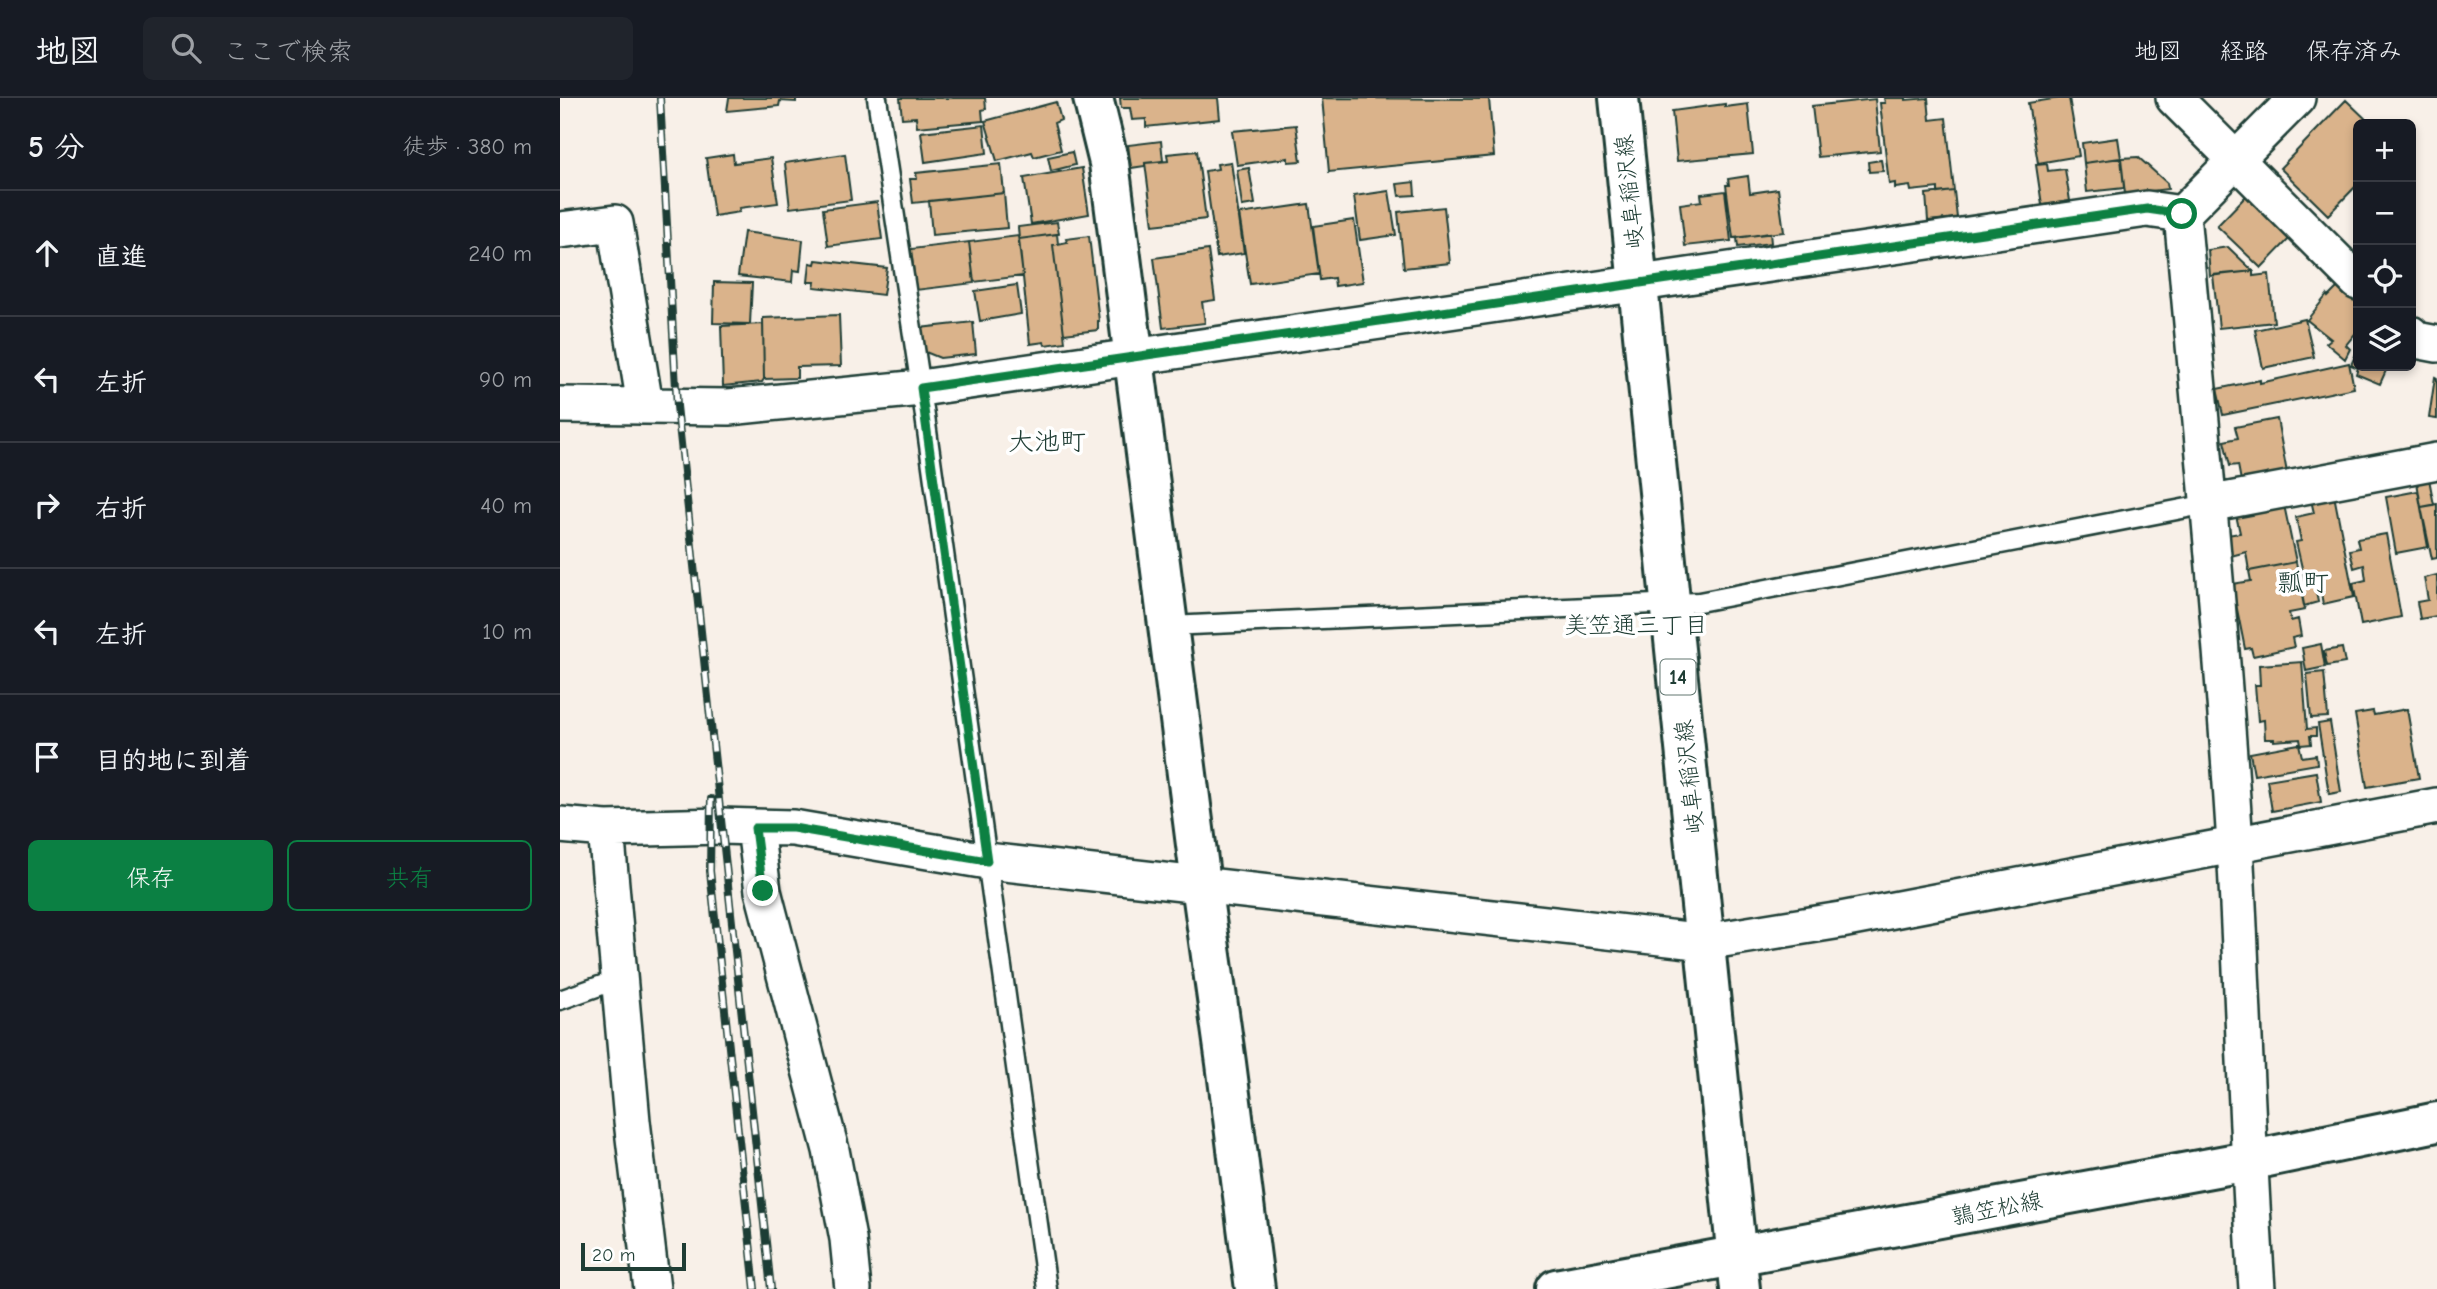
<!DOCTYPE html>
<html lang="ja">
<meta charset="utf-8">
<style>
:root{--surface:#171b24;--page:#20242c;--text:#f1f3f6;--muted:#9ea1a6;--line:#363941;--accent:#0b8043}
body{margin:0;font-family:"Comic Neue","Klee One",sans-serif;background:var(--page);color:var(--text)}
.controls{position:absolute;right:21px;top:21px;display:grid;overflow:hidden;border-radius:10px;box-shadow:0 4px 10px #0003}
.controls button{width:63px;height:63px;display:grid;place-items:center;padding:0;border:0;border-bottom:2px solid var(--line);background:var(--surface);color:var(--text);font:35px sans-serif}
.scale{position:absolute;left:21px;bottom:18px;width:105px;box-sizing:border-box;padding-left:7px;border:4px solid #1f3d34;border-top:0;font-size:19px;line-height:24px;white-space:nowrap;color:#1f3d34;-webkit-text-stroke:5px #fff;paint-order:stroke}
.stop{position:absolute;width:21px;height:21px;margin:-16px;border:5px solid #0b8043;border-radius:50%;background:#fff}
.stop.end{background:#0b8043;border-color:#fff;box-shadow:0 2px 7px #0008}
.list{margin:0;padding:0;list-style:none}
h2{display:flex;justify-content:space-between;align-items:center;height:91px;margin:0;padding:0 28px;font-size:30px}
h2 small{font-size:23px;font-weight:400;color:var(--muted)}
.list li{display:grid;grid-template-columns:46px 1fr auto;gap:21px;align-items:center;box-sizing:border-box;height:126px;padding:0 28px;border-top:2px solid var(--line)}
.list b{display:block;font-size:26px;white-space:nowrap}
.list em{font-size:23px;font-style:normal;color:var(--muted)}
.actions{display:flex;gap:14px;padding:21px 28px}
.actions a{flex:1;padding:16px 0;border:2px solid var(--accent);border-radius:10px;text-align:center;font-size:24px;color:var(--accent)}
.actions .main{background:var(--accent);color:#fff}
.icon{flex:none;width:38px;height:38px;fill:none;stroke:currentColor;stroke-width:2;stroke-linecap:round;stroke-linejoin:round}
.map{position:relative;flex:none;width:1877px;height:1191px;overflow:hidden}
header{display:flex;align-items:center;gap:42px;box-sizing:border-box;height:98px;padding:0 35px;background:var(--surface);border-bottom:2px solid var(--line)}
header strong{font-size:33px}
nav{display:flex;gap:38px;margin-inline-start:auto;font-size:24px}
.search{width:490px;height:63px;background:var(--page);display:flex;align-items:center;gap:18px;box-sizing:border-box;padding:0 24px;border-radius:10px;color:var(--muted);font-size:26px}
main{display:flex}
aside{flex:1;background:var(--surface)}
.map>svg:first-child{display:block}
.building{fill:#dab38b;stroke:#1f3d34;stroke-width:2}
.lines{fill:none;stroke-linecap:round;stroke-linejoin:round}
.lane-casing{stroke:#1f3d34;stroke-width:23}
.street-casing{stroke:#1f3d34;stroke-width:40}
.secondary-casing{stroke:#1f3d34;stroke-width:44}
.primary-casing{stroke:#1f3d34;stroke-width:44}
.lane{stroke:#fff;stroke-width:18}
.street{stroke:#fff;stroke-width:35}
.secondary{stroke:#fff;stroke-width:38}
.primary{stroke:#fff;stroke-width:38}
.rail-casing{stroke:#1f3d34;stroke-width:8}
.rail{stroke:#fff;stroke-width:5;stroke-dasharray:16;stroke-linecap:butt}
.route{stroke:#0b8043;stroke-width:9}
.labels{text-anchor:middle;stroke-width:7;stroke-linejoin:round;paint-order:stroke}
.shield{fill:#fff;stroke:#627771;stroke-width:2}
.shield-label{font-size:21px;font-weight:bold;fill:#1f3d34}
.street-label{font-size:23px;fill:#1f3d34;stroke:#fff}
.neighbourhood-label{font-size:24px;fill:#1f3d34;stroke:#fff}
.quarter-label{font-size:26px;fill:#1f3d34;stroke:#fff}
</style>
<header>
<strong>地図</strong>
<div class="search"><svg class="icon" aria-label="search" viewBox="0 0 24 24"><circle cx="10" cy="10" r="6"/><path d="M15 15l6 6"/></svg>ここで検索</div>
<nav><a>地図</a><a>経路</a><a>保存済み</a></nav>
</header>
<main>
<aside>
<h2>5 分<small>徒歩 · 380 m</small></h2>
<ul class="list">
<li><svg class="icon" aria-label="ahead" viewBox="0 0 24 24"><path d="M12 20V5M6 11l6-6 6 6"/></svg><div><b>直進</b></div><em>240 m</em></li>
<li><svg class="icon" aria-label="left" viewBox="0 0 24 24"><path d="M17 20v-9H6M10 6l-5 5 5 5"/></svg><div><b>左折</b></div><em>90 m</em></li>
<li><svg class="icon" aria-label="right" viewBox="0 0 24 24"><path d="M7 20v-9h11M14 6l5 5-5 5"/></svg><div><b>右折</b></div><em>40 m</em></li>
<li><svg class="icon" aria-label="left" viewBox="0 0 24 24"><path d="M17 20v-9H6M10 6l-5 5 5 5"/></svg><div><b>左折</b></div><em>10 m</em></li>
<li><svg class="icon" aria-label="arrive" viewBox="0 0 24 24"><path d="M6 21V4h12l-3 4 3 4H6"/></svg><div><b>目的地に到着</b></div></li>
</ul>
<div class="actions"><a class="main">保存</a><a>共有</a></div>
</aside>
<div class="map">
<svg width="1877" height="1191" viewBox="0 0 1877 1191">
<rect width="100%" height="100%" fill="#f8f0e8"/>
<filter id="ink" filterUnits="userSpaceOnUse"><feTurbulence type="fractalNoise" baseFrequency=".0143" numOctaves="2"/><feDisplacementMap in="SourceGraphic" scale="14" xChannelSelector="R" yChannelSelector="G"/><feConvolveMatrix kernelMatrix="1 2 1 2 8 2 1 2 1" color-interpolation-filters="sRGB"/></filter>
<g filter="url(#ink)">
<path class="building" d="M169,0H236V4L220,3L219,8L167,13Z
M340,0H425L426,11L422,12L423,23L357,29L356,19L342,20Z
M560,0H658L660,21L586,29V21L572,22L570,10H561Z
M762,0L929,1L934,58L769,74Z
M1324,0H1346V2L1368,0L1370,22L1386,20L1394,93L1378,95V90L1351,93L1350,88L1335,90V85L1329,86L1320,5H1325Z
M1499,0H1509L1519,58L1478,65L1468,5Z
M1315,1L1320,53L1258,59L1252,8Z
M1786,2L1811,26H1798V86L1768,117L1720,70Z
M496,4L501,22L494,25L501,52L474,59L472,54L437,63L425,23Z
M1165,6V9L1188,6L1193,56L1117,63L1112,13Z
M424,27L427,55L365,64L361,34Z
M736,27L741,63L728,64V60L677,67L672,33Z
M1558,40L1561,60L1524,65L1522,45Z
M601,43L603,63L585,65V68L571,70L568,47Z
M637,53L646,121L593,127L585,65L608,63L607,56Z
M512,54L515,67L491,73L488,59Z
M173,56L174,65L211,60L218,105L179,110L180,114L154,118L146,60Z
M285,56L291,102L230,110L225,65Z
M1578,59L1607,85L1608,91L1565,96L1561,60Z
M1561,60L1564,90L1527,94L1524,65Z
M1321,62L1323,73L1309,74L1308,64Z
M671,64L684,155L657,159L645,73L658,71L657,66Z
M441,66L444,95L353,105L350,81H357L356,75Z
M1487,66L1488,73L1505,71L1510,103L1482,107L1476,67Z
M522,70L529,116L471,126L464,80Z
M689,70L695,106L682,108L677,72Z
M1188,78L1190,95L1218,91L1224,134L1173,140L1166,87H1169L1168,81Z
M854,84L855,97L839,98L837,86Z
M829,93L836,137L800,142L794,98Z
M1165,93L1171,143L1125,148L1120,106L1142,103L1141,96Z
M1394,93L1397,120L1368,123L1366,96Z
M444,95L447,130L372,137L369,103Z
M1688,96L1732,138L1701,170L1657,128Z
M317,104L322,141L268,148L263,111Z
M749,106L759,176L690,186L679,116Z
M884,109L890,165L844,170L838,114Z
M794,122L803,184L775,188L774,180L760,182L753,128Z
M497,124L499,136L459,141L458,129Z
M184,134L243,142L240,173L233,172L232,184L178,178Z
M1210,135L1211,145L1178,149L1177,140Z
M497,136L498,146L493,147L505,244L485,247L484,244L470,246L459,141Z
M458,138L463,178L414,184L409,144Z
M529,138L539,223H538V232L504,236L493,147L507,144L506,141Z
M409,144L414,185L356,192L351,151Z
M1668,149L1693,173L1650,178L1648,152Z
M648,152L655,202L642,204L645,225L603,230L594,160Z
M256,162L327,170L323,197L254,189L255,184H248L250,165L255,166Z
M1693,173V178L1709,176L1714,224L1659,230L1653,177Z
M154,184L192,185L190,226L153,225Z
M1783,184L1798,198V232L1786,247L1790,251L1785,261L1766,245L1771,241L1747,222L1767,197L1768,199Z
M457,187L461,216L420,223L415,193Z
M279,217L281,268L237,269V280L204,281L203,220Z
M1745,221L1754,259L1703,270L1695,232Z
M413,224L416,256L380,260L363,253L360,230Z
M203,226L204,281L202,284L163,288L161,228Z
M1798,251V268H1828L1820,286L1796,276L1798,270L1791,267Z
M1789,265L1794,290L1663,317L1657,291L1700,282V285Z
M1875,279L1877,280V321L1869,320Z
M1717,321L1728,380L1681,383L1678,367L1670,368L1664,343L1678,340L1675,329Z
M1869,381L1874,407L1861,409L1857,384Z
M1858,393L1868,449L1836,455L1826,399Z
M1774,397L1794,499L1763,506L1758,480L1745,483L1736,444L1741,443L1736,419L1754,415L1751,402Z
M1877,406V460L1872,461L1861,409Z
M1724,407L1736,464L1689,473L1686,454L1671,458L1667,437L1680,435L1676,417Z
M1826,436L1841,519L1801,527L1793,485L1806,482L1804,467L1794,470L1790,452L1799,450L1797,441Z
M1736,464L1745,512L1729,515L1731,523L1738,521L1741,538L1732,540L1734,549L1693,558L1691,550L1685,551L1672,486L1691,483L1689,473Z
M1877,477V518L1860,521L1857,504L1868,502L1864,480Z
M1754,485L1758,504L1744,508L1740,488Z
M1761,546L1765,569L1746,573L1742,550Z
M1782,550L1785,565L1767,568L1764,553Z
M1742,564L1747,631L1756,630V638H1750L1751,646L1741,647L1740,641L1714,643V641H1705L1704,622L1698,623L1695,587H1700L1699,567Z
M1764,574L1768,619L1751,620L1747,576Z
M1847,611L1859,680L1807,689L1795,616L1813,613L1814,617Z
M1770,624L1781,694L1769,696L1758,626Z
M1739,646L1742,659L1756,657L1757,666L1694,677L1690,655Z
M1756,674L1761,704L1712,713L1707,682Z"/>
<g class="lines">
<defs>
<path id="lane" d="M317,0L361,290L487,1191
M609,528L1139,504L1648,406
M0,902L59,881"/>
<path id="street" d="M1614,0L1798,184
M0,132L55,125L85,307
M1851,236L1856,242L1877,246
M0,307L169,309L361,290L1587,111L1622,116
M1648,406L1877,363
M0,727L46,731L161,728L233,730L427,763L1145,844L1281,822L1877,708
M195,730L203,793L271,1052L288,1141L293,1191
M46,731L72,1023L92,1191
M1697,1191C1687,1043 1683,895 1675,747C1662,537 1641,326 1622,116L1737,0"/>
<path id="secondary" d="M533,0L549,65L641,786L666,965L695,1191
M996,1191L1688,1063L1877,1024"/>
<path id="primary" d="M1059,0L1180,1191"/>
</defs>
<use href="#lane" class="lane-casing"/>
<use href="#street" class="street-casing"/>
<use href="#secondary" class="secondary-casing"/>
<use href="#primary" class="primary-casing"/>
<use href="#lane" class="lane"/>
<use href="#street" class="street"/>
<use href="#secondary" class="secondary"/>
<use href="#primary" class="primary"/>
<defs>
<path id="rail" d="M100,0L117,308L211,1191
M151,701L150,773L195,1191"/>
</defs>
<use href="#rail" class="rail-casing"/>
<use href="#rail" class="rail"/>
</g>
</g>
<g class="lines" filter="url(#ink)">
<path class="route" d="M203,793L195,730H233L427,763L361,290L1587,111L1622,116"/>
</g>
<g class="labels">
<rect class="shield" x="1100.5" y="561.5" width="35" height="35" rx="5"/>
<g class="shield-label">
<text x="1118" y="586">14</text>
</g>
<g class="street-label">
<text transform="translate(1069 94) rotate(-96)" y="8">岐阜稲沢線</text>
<text transform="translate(1129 679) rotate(-96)" y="8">岐阜稲沢線</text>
<text transform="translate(1437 1110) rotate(-11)" y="8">鶉笠松線</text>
</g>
<g class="neighbourhood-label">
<text x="1076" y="535">美笠通三丁目</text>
</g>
<g class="quarter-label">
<text x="487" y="352">大池町</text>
<text x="1743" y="493">瓢町</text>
</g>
</g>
</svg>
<div class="controls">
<button>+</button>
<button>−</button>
<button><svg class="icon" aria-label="locate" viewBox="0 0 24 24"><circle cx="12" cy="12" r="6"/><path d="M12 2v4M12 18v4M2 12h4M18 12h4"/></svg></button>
<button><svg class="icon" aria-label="layers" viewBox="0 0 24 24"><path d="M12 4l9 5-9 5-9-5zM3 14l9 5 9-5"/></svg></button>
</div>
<div class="scale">20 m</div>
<div class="stop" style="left:1622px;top:116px"></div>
<div class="stop end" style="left:203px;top:793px"></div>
</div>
</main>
